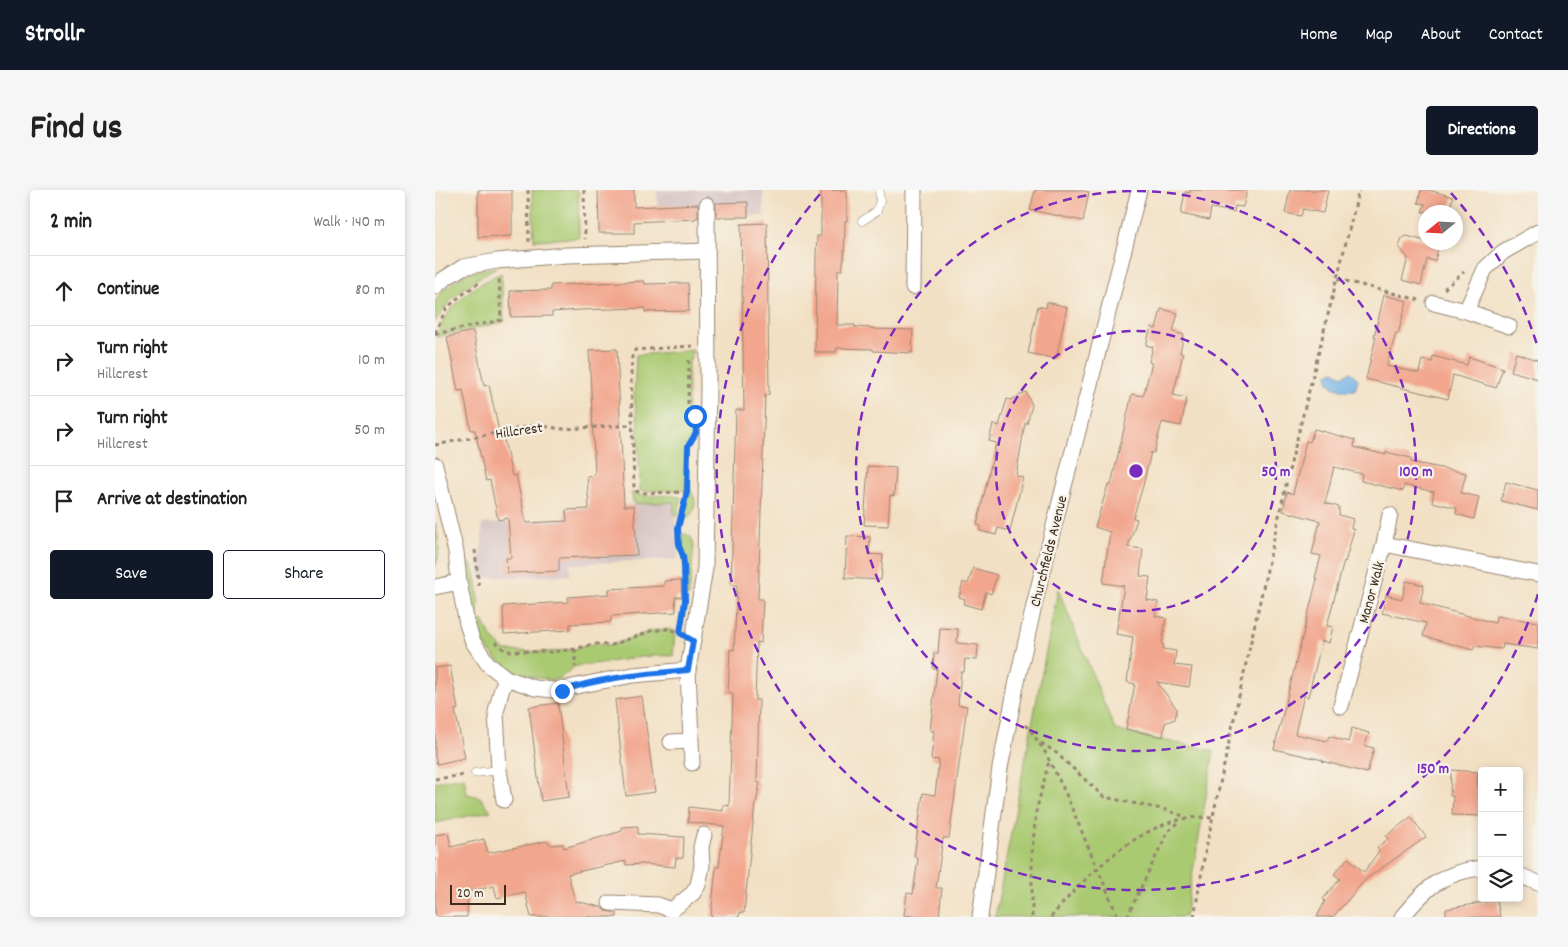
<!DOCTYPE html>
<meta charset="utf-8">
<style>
:root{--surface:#fff;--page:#f6f6f6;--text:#222;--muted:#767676;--line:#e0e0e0;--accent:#111827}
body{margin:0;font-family:Dekko,sans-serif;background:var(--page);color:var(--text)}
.controls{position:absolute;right:15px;bottom:15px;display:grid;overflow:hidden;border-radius:5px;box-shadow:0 2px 8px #0003}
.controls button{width:45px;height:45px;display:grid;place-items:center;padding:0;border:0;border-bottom:1px solid var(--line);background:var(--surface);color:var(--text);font:25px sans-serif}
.compass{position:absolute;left:983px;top:15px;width:45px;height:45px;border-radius:50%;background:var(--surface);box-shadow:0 2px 8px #0003;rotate:252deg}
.scale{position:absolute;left:15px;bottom:12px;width:56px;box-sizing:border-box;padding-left:5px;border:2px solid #3b2a1e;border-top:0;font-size:14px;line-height:18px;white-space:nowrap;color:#3b2a1e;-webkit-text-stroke:4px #f7f3e8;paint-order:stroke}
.stop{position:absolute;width:15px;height:15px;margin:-11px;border:4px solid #1a73e8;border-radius:50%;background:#fff}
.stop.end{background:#1a73e8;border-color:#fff;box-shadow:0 1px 5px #0008}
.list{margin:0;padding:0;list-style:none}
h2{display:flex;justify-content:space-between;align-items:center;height:65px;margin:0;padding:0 20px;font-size:21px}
h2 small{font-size:16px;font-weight:400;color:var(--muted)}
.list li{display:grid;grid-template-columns:32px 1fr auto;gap:15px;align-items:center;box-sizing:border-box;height:70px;padding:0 20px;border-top:1px solid var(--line)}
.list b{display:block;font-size:19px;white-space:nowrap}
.list p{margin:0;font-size:16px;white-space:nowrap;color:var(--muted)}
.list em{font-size:16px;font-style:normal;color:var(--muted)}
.actions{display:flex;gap:10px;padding:15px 20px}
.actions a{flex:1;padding:11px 0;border:1px solid var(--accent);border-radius:5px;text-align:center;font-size:18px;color:var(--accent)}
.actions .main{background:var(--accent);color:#fff}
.icon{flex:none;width:28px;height:28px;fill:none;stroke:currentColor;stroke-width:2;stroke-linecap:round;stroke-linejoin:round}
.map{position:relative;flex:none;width:1103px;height:727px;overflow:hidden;border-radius:5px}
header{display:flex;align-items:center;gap:30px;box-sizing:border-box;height:70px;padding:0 25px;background:var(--accent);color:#fff}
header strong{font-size:24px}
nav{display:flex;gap:28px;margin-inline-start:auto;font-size:18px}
.intro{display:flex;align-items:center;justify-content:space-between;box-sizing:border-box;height:120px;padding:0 30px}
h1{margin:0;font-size:35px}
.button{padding:12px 22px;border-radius:5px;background:var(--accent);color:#fff;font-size:18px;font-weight:700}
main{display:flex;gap:30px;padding:0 30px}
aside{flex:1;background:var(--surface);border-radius:5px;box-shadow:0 2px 8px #0003}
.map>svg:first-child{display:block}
.industrial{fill:#d2bfc1}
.green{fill:#aaca72;stroke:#727a48}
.water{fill:#74b3e7;stroke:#586e82}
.building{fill:#f2a68d}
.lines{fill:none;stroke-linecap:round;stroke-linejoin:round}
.service-casing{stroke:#968571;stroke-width:9}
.minor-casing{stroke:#968571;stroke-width:17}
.path{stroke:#968571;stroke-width:3;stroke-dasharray:4 4;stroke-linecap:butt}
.service{stroke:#fff;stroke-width:8}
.minor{stroke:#fff;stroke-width:15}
.route{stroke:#1a73e8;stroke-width:6}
.ring{fill:none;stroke:#7b2cbf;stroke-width:2.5;stroke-dasharray:9 6}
.labels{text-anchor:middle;stroke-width:4.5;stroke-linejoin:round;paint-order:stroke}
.street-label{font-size:15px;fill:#3b2a1e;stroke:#f7f3e8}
.centre{fill:#7b2cbf;stroke:#f7f3e8;stroke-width:2.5}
.ring-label{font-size:15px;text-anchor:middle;font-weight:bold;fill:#7b2cbf;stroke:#f7f3e8;stroke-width:4.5;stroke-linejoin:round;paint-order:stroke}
</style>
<header>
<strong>Strollr</strong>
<nav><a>Home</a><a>Map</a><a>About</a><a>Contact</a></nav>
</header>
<div class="intro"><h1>Find us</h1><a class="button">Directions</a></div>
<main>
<aside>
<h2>2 min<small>Walk · 140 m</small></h2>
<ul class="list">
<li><svg class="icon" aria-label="ahead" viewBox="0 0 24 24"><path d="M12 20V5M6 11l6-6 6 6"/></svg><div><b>Continue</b></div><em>80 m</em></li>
<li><svg class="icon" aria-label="right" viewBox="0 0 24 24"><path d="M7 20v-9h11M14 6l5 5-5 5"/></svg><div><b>Turn right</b><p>Hillcrest</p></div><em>10 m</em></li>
<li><svg class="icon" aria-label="right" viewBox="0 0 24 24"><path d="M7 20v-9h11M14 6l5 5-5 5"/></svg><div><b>Turn right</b><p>Hillcrest</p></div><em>50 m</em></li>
<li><svg class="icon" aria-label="arrive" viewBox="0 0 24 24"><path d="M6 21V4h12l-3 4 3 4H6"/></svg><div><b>Arrive at destination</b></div></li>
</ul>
<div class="actions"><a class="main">Save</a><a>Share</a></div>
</aside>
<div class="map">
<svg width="1103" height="727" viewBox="0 0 1103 727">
<rect width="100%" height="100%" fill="#f7f3e8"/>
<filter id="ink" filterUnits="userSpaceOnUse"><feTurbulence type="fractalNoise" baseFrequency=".02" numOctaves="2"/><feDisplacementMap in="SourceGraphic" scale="10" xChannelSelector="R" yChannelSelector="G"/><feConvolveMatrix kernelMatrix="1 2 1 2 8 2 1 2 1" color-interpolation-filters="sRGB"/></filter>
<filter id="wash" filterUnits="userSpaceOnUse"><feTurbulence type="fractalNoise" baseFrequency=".0096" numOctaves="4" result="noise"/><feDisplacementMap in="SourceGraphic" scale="20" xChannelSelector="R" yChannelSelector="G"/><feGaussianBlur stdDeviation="1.12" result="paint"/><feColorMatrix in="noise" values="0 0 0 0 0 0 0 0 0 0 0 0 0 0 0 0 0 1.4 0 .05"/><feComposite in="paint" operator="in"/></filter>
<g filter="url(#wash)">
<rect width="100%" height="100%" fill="#f2e0c4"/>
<path class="industrial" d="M222,0H328L329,26L285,27L284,12L259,14L260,29L223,31Z
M239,312L243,369L135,374V385L45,388L44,370L47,353V334L130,329V319Z"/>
<path class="green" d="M97,0H143L144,48L99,50Z
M62,77C31,95 20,102 0,132V112L8,100L33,82Z
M66,83L69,132L1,147C11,117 38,95 66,83Z
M258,160L253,176V222L260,235V246L259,251L252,261L251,300L205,301L203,234L199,206L201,165Z
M254,298C263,310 262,323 248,331Z
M196,302C211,311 230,301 246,308L243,326L239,325V312L199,314Z
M0,333C3,347 7,363 0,377Z
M251,344L256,347L259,355L254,406L251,407L250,367L245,355L244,345Z
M32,370C44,379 45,413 42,427H38L31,395L29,373Z
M623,399L680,540L779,561L750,727H560Z
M48,430L56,447L71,461L116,462L140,459L158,454L177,455L216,441L232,439L240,441L238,466C216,464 195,469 173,472C163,474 152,474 142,476C135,478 130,486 123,489C117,491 110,489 104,488C73,484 50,464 40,435Z
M29,587L32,604L45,607L56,621L0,633V592Z"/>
<path class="water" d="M899,181L907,186L916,182L923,189L920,200C908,201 891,200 893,184Z"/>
<g id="blocks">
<path class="building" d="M43,0H77V46L43,47Z
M163,0H199V17L263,14V28H260V29L199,32V43H164Z
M386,0H412V31H410L409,68L407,80H403L402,135H420V137L438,138L439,139L478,140L477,163L438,161V159L402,158L401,162H380L381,65L382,46H386Z
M600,0H644L654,2L648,31L595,20Z
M755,0H812L808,17L800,16L799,22L776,18L774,30L746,24L750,2L755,3Z
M855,0H893L888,23L868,19L866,26L850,23Z
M986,0H994L1018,7L1014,22H987L990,14L983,13Z
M313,12V27H281V13Z
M332,33L334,204L330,205L323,409H328L326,453L322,452L320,510H324L322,592L325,593L321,613H320L309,723L305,722L304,727H276L281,677H284L289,636L253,632L254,617L288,621V615L294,616L298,503H293L295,459L299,460L302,395H296L301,220H309L306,34Z
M972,46L990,51V52L1004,54L1000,71L992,69L986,95L967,90L973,68L964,57L967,48Z
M209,91L210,94L253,93L254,121L210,122V118L145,120L117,122V126L76,127L75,101L116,100V95Z
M949,105L972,111L963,144L961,143L952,176L984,183L987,170L997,172L998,166L1032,175L1034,167L1068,178L1061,198L1018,185L1013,209L931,189L941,147H939Z
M612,112L632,117L621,169L593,163L603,116L611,118Z
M726,119L743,123L738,142L749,145L745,163L748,164L738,205L752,208L746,236L727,232L719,263L716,262L708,296L698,328L702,329L693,357L708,359L705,386L715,387L712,410L723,412L720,426L731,428L727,455H729L728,459L741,461L739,475L757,477L754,497L722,492L742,519L740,529L730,533L728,547L691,539L700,494L692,492L698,447L681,444L689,396L668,393L675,342L660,337L673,295H676L697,204L708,206L717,173L714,172L718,157L711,155L716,137L721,139Z
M38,141L49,196L54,195L65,246L68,245L77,286L81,285L91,333L132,331L131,320L154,319L152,286L160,285L154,160L182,159L189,316H199L202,365L124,368V381L72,383L71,368H76L73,328L63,330L55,290L51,291L40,240H36L28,200L23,201L12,147Z
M1081,163L1103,170V189L1076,181Z
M591,202L597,215L592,234L590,233L581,286L588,287L575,341L563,338L561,345L545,341L546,336L542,335L561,253L554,251L558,234L564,236L572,209L576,210Z
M879,239L920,250L919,257L951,265V262L976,268V272L1031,283L1026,303L1044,307L1039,329L1021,324L1022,318L997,312L999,302L969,295L968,301L926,291L927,284L899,277L890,313L904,317V325L918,329L916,338L919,340L910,372L909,371L892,436L898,437L894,453L887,451L873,507L869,505L860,544L892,551L894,546L913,552L917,538L934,543L930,556L939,558L932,583L887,571L888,570L839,559L882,389L880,388L886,366L877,364L885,331L848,321L852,302L858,304L871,251L875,252Z
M433,276L461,278L459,306L455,305L453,336L429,335Z
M1071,292L1103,300V320L1066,311Z
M412,346L435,347L434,364L448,365L446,390L410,388Z
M538,378L562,385L556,404L551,402L546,419L528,414L530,409L524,407L528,392L533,394Z
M246,390L247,407H240L241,422L176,426V432L135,434V440L69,444L68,416L133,412V407L174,404V399L229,396V391Z
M971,391L989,395L985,413L1060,433L1061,426L1103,432V459L1068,454L1067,459L1039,456L1038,460L988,446L991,433L947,423L951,405L967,409Z
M505,438L523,439L522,453L543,455L542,470L530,469L529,482H526L523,515L532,516L514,648H508L501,698H507L504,727H482L469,725L472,703L478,704L483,668L479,667L488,603L500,605L504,570L496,569L499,541H495L502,479H498L499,463H503Z
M15,476L23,519L20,520L30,568L2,574L0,566V478Z
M207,506L220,602L191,606L180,510Z
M123,513L134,607L106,611L94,517Z
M1016,580L1043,582L1042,596L1047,597V626L1017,625L1018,606H1015Z
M976,627L991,647L931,689L898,727H882L890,711L888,709L905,689L899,684L913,668L929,682L944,661L942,657L953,649L951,646Z
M203,636V644L249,647L248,668H241L240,677L207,674L191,675V671L133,684L140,711L166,717L170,721L182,723V727H96L90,702L62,708L59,696L33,702L32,727H0V645L13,643L16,657L49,649L53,663L112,651L116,655L128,654L129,658L187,641V637Z
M1062,710L1065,727H1011V719Z"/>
</g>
</g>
<g filter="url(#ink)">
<use href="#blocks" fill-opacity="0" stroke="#968571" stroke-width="1"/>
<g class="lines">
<defs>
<path id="service" d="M427,31L442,21L445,11L444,0
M40,583L64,580"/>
<path id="minor" d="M0,97L9,89L28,77L62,71L132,65L272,61
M478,97L479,0
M999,113L1031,121
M1074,136L1031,121L1050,79L1068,62L1103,42
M0,275L21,362L24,392L32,434L38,452L53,474L71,488L100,498L127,501L137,497L198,485L253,480L270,378L273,199L272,15
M949,354L955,325
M0,397L24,392
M253,480L257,573
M906,516L949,354L1103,384
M236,552L255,551
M69,610L64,580L61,522L66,502L71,488
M1084,685L1103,693
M175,713L223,715L237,720
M237,720L258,703L263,695L267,676L266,657L269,645
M545,727L565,578L581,496L601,407L704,0
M967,727C991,698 1007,682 1047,678"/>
</defs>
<use href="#service" class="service-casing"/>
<use href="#minor" class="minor-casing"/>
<path class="path" d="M93,0L94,52
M149,0L150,49
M903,89L984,110
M1009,99L1029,82
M0,143L11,119L24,107L45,92
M0,144L66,130L64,86
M254,170L253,214L256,218
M0,255L101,235L127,239L198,235
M252,302L206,303L201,301L199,299L196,186L197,167L200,160L258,156
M40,360L44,399
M249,393L248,366L244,356L243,338L251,302L253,256L256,252
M60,452L71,461L116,462L140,459L158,454L177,455L216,441L232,439L244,442
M140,459V477
M590,535L596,541L610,562L630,602L683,727
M606,553L619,561L669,607L731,620L751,627
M0,589L30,585
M597,727V662L601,622L614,571
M616,727C652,684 716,619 778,628
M692,727L733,641L746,631
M759,727L770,663L812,469L855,277L924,0"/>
<use href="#service" class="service"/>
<use href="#minor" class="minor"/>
</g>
</g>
<g class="lines" filter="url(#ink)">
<path class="route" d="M127,501C165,487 212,484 253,480L258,451L245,443L250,411L249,374L248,366L244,356L243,338L252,302L253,256L261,243L260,226"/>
</g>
<g class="ring">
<circle cx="701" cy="281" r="140"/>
<circle cx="701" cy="281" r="280"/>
<path d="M1103 404A420 420 0 1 1 386 3M1016 3A420 420 0 0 1 1103 158"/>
</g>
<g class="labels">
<g class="street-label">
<text transform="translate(84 240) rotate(-8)" y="5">Hillcrest</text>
<text transform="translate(613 361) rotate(-76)" y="5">Churchfields Avenue</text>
<text transform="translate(936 402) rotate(-75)" y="5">Manor Walk</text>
</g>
</g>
<circle cx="701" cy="281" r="8" class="centre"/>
<g class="ring-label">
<text x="841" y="286">50 m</text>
<text x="981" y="286">100 m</text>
<text x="998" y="583">150 m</text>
</g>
</svg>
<div class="controls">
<button>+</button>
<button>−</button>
<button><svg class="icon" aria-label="layers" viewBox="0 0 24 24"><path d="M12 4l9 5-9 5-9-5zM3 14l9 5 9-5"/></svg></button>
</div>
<svg class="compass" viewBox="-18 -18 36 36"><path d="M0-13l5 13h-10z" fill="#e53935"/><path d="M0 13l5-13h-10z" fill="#767676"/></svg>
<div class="scale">20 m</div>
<div class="stop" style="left:260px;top:226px"></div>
<div class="stop end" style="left:127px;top:501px"></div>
</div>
</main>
